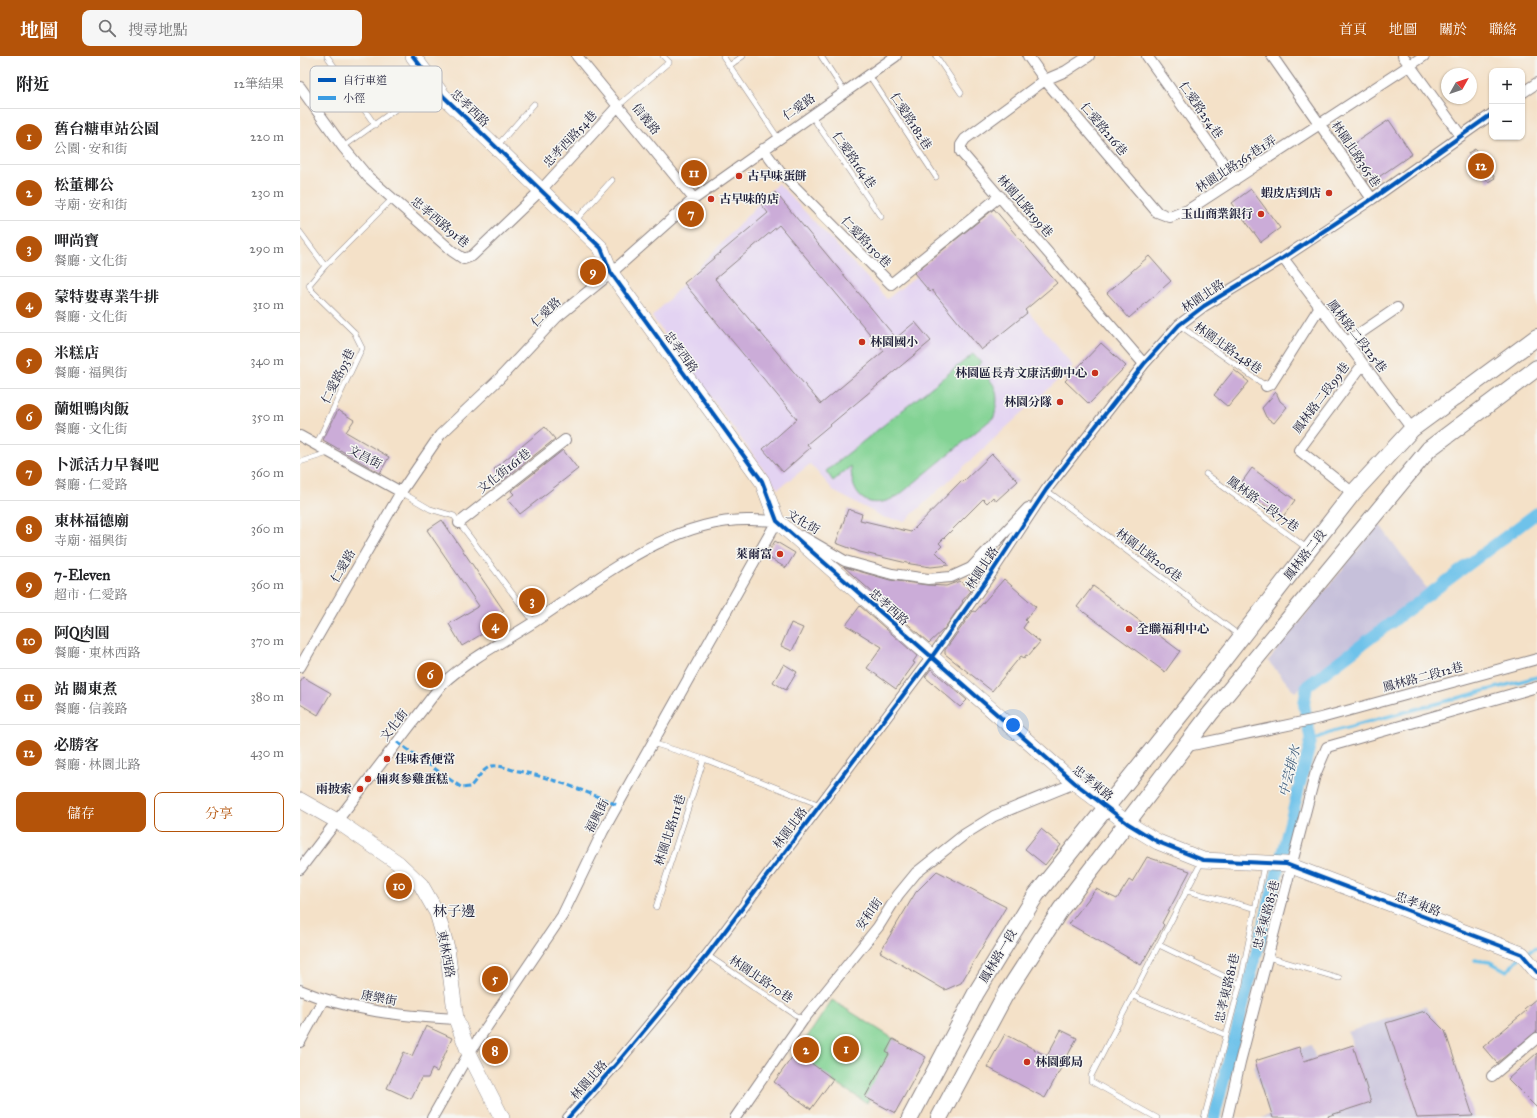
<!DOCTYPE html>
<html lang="zh-TW">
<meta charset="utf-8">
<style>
:root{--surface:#fff;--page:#f6f6f6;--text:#202124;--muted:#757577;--line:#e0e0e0;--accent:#b45309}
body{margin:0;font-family:"IM FELL Great Primer","Noto Serif TC",serif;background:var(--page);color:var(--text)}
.controls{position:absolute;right:12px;top:12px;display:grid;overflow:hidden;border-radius:8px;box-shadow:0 1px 3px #0004}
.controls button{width:36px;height:36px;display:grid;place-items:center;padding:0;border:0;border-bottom:1px solid var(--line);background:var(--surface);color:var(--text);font:20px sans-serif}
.compass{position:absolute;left:1141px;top:12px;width:36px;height:36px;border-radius:50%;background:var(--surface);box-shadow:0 1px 3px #0004;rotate:50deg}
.you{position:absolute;left:713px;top:669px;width:14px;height:14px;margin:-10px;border:3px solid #fff;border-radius:50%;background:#1a73e8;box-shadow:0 0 0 6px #1a73e833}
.badge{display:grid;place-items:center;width:26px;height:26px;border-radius:50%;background:var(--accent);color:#fff;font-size:13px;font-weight:700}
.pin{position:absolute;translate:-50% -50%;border:2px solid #fff;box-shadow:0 1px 4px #0006}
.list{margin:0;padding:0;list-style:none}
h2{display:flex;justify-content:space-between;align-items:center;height:52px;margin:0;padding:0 16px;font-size:17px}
h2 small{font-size:13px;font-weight:400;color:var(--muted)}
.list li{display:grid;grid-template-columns:26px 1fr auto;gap:12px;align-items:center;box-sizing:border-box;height:56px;padding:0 16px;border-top:1px solid var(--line)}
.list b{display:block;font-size:15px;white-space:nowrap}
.list p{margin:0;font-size:13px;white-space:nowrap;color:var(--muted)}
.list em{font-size:13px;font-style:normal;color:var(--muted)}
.actions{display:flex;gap:8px;padding:12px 16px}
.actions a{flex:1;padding:9px 0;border:1px solid var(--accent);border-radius:8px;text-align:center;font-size:14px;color:var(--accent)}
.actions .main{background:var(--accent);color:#fff}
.icon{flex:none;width:22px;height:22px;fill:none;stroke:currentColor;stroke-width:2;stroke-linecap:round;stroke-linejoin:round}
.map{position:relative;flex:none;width:1237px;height:1062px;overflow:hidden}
header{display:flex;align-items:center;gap:24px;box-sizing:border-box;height:56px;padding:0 20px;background:var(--accent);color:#fff}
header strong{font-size:19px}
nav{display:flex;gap:22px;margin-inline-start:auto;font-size:14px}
.search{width:280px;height:36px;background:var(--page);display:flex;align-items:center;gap:10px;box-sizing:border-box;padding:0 14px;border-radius:8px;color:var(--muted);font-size:15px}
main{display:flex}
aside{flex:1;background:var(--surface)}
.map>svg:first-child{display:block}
.built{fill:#e3d3f2}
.industrial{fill:#c6c0da}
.green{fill:#83d394;stroke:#527a68}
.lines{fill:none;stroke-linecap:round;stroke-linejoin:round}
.stream{stroke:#6ec2ea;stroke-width:3.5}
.canal{stroke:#6ec2ea;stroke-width:12}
.building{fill:#cbacd8;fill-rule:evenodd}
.lane-casing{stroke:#8b8282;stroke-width:6}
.street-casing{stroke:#8b8282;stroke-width:12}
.secondary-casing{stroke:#8b8282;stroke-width:16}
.primary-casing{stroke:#8b8282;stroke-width:18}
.lane{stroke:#fff;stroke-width:5}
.street{stroke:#fff;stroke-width:10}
.secondary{stroke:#fff;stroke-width:15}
.primary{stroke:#fff;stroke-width:16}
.quiet{stroke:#3c9ce2;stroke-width:3;stroke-dasharray:6 3;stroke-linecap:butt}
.cycleway-casing{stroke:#f6f6f2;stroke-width:6}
.cycleway{stroke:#0057b8;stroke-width:4}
.poi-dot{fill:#c8321e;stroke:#f6f6f2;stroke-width:1.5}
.labels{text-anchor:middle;stroke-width:3;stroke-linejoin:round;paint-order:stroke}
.street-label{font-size:12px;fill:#22223b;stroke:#f6f6f2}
.poi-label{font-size:12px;font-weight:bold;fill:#22223b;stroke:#f6f6f2;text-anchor:start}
.water-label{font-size:13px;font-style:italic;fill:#3d5a78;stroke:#f6f6f2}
.quarter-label{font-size:14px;fill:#22223b;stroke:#f6f6f2}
.key{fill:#f6f6f2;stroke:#b6b6bb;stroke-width:1}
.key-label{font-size:11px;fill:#22223b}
</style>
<header>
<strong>地圖</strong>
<div class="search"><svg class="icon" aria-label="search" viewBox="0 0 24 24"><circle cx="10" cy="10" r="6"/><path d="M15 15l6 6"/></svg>搜尋地點</div>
<nav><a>首頁</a><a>地圖</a><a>關於</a><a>聯絡</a></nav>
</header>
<main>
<aside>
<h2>附近<small>12筆結果</small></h2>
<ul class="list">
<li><span class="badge">1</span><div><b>舊台糖車站公園</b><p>公園 · 安和街</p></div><em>220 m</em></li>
<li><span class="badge">2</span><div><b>松董椰公</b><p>寺廟 · 安和街</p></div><em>230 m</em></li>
<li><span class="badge">3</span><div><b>呷尚寶</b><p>餐廳 · 文化街</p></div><em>290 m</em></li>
<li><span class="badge">4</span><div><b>蒙特婁專業牛排</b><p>餐廳 · 文化街</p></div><em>310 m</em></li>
<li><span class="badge">5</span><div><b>米糕店</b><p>餐廳 · 福興街</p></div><em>340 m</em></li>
<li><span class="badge">6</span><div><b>蘭姐鴨肉飯</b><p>餐廳 · 文化街</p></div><em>350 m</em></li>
<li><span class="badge">7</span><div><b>卜派活力早餐吧</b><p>餐廳 · 仁愛路</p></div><em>360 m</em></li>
<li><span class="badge">8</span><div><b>東林福德廟</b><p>寺廟 · 福興街</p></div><em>360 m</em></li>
<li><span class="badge">9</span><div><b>7-Eleven</b><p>超市 · 仁愛路</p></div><em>360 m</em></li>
<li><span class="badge">10</span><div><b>阿Q肉圓</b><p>餐廳 · 東林西路</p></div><em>370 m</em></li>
<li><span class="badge">11</span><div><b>站 關東煮</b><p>餐廳 · 信義路</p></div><em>380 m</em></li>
<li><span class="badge">12</span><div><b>必勝客</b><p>餐廳 · 林園北路</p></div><em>430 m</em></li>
</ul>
<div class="actions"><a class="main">儲存</a><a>分享</a></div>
</aside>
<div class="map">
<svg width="1237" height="1062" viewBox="0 0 1237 1062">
<rect width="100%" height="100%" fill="#f6f6f2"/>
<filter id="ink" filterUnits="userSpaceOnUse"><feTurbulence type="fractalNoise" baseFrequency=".025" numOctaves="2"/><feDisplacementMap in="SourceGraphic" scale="8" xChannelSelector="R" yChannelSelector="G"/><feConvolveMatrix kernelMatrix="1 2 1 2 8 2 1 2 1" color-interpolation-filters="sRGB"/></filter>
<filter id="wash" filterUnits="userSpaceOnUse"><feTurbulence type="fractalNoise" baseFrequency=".012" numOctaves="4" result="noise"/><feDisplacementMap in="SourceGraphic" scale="16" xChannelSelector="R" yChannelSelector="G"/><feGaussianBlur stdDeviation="0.9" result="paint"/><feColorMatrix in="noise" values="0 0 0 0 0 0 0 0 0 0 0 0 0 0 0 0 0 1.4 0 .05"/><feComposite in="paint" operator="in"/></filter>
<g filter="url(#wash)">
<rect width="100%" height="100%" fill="#f4e1c8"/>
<path class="built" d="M478,127L587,243L667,180L773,310L605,465L585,462L535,436L510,408L478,433L352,261Z"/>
<path class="industrial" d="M1079,468L1128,534L995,636L968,605Z
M1125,950L1143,974L1174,1062H962L970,1059L954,1010L1011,989L1016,1003L1053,989L1048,976Z"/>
<path class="green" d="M673,298L681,307L670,316C696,318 701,338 694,361L598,440C568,456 551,442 551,410L533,425L526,415Z
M532,944L597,985L567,1047L494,1001Z"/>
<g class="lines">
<path class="stream" d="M1011,685L1034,675L1237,621
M1226,897L1237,892
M1175,904L1190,906L1207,915L1220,901"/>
<path class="canal" d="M914,1062L1011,685L1004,648L1007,630L1237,457"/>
</g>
<g id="blocks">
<path class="building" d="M1089,64L1112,98L1070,127L1047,92Z
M1175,93L1195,122L1188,126L1168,97Z
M951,133L980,172L961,186L932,147Z
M475,136L596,282L615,266L631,285L507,388L510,392L483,416L463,393L497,363L384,227L468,157L461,148ZM479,169L584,295L521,348L415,223Z
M694,153L757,227L725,254L727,257L681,294L632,234L630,236L614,217Z
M849,200L871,225L829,262L807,237Z
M801,287L826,310L789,348L765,325Z
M934,314L949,326L928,351L914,339Z
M976,336L980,345L987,351L974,367L966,361L962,352Z
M38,354L54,364L46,376L89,401L80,417L23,384Z
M245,371L255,383L203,424L194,413Z
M263,394L278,413L220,458L208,443L214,438L211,435Z
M692,398L718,425L696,445L693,441L687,447L683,443L639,487L642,490L636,496L649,509L631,511L611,508L560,496L536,487L548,453L562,458L560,464L611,476L661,425L663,426Z
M952,412L995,444L982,462L939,430Z
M142,464L204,555L183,569L187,575L162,590L149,568L179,550L127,474Z
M475,485L495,497L486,512L466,500Z
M544,511L590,524L627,529L646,530L660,525L671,535L662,545L663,546L644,573L629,587Z
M704,523L736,551L725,564L727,566L723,572L740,586L728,600L726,599L724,602L721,600L692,635L645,598V594L673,555L675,556Z
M793,530L880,595L865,616L777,551Z
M560,550L617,600L613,606L615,607L596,633L567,612L582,591L546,569Z
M491,567L503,572L492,595L481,590Z
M484,608L497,616L486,634L473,626Z
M631,613L667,644L660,651L625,621Z
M3,621L31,637L18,659L0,648V626Z
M741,773L761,789L745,809L725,793Z
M847,801L890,815L862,867L864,869L841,909L769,868L796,833L817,843L829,824L832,826Z
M637,815L706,851L661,927L645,934L580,896L616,836Z
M1237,942V975L1197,1007L1183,991L1226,955L1224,953Z
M1125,955L1145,975L1173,1060L1117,1062L1086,967Z
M126,970L152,982L137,1016L132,1013L128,1022H121L111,1043L87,1032L104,996L112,1000Z
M761,974L777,982L745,1042L687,1011L705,978L747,1000Z
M593,983L626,1001L595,1057L565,1041L589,998L586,996Z
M1053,989L1071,1046L1028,1060L1029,1062H973L955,1005L999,991L1004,1005Z
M496,996L533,1023L511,1053L474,1026Z
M1237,997V1052L1208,1023Z"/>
</g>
</g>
<g filter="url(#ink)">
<use href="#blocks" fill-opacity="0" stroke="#8b8282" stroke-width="1"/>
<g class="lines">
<defs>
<path id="lane" d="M27,0L75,69
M423,0L478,82
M521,0L544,35
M636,0L661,37
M429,10L443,0
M569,19L636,121
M318,50L369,6L363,0
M511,59L581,161
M197,90L234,48
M43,91L131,28
M275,165L312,124
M0,176L25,210
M879,269L966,330
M16,389L62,292L54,276L11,234L9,229L25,210L92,143
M0,406L28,397
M906,418L1008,493
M746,434L940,580
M101,436L130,453L154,460L234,566
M352,687L404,703
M887,835L954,852
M356,851L404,703L520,749
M859,889L940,928
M407,899L503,964
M968,901L1039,922
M833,940L926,979
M857,1062L796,1028L791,1025V1020L902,805
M904,1062L940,928L964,809"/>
<path id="street" d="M277,0L394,143
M728,0L745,24L857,156L870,161L888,154L1124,0
M789,0L766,15L745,24L665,83L661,89V96L844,308
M847,0L935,124
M972,0L1072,143
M1103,0L1161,80
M0,31L43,91L68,121L152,195L164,203L172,200L241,134L318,50
M1222,37L1237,27
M463,93L480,116L591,228L700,140
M983,202L1112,373
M1047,286L1097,252
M966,330L971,328L1019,252
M0,380L101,436
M1053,437L999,394L1063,308
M159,467L265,384
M502,480L545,505L592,518L628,523L651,521L671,512L728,452
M0,611L101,436L140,379L199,323L257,261L311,217L394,143L596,0
M883,691L1021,662L1237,603
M0,813L142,628C169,603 203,586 234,566C298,524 372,461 452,464C462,465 473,463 482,468
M0,934C49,955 104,960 156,963
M0,986L23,944
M1192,1020L1237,982
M132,1062L169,997L262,860L303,775L477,465
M268,1062L318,1006L407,899L631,602L690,519L746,434L844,308L879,269L904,250L983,202L1072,143L1192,58
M435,1062L503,964L578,871L598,839L616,817L665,778L694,760L775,727
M927,1062L940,1006L1015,719L1027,691L1237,631"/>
<path id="secondary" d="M113,0L143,40L301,192L311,217L462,425L477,465L775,727L827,767L858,786L903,804L986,808L1222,898L1237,916
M0,744L37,765L98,807L121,829L137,857L147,892L156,963L169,997L202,1062"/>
<path id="primary" d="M610,1062L676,937L736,839L893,643L1053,437L1112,373L1237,281
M639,1062L704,941L761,853L910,658L1129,393L1237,312"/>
</defs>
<use href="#lane" class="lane-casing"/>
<use href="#street" class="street-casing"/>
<use href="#secondary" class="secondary-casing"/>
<use href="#primary" class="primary-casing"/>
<use href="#lane" class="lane"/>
<use href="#street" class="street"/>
<use href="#secondary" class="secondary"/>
<use href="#primary" class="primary"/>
<path class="quiet" d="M97,686L162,732L170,731C176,725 183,712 192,710C198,709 207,712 213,714C250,721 283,734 317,749"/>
<defs>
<path id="cycleway" d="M113,0L143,40L301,192L311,217L462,425L477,465L775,727L827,767L858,786L903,804L986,808L1222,898L1237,916
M268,1062L318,1006L407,899L631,602L690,519L746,434L844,308L879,269L904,250L983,202L1072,143L1192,58"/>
</defs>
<use href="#cycleway" class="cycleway-casing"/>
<use href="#cycleway" class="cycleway"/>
</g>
</g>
<g class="poi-dot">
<circle cx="439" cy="120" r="4"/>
<circle cx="1029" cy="137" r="4"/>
<circle cx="411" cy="143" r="4"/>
<circle cx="961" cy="158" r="4"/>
<circle cx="562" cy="286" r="4"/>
<circle cx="795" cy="317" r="4"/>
<circle cx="760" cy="346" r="4"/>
<circle cx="480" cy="498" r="4"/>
<circle cx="829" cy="573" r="4"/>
<circle cx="87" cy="703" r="4"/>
<circle cx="68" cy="723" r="4"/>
<circle cx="60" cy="733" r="4"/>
<circle cx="727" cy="1006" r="4"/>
</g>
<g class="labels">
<g class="street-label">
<text transform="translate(499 51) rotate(-35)" y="4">仁愛路</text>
<text transform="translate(170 52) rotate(44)" y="4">忠孝西路</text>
<text transform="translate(901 54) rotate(55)" y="4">仁愛路254巷</text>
<text transform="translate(346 63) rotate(51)" y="4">信義路</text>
<text transform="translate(611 65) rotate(57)" y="4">仁愛路182巷</text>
<text transform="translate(804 73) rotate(50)" y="4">仁愛路216巷</text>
<text transform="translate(270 83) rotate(-47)" y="4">忠孝西路54巷</text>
<text transform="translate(1056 98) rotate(56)" y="4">林園北路365巷</text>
<text transform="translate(554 104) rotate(55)" y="4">仁愛路164巷</text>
<text transform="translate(936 108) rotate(-33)" y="4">林園北路365巷1弄</text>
<text transform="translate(725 150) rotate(49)" y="4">林園北路199巷</text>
<text transform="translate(140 166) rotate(40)" y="4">忠孝西路91巷</text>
<text transform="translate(566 186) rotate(46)" y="4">仁愛路150巷</text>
<text transform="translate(903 240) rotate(-34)" y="4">林園北路</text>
<text transform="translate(246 256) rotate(-44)" y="4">仁愛路</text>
<text transform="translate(1057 280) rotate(52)" y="4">鳳林路二段125巷</text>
<text transform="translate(928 292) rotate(35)" y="4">林園北路248巷</text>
<text transform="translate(381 296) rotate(54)" y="4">忠孝西路</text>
<text transform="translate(38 320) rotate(-64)" y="4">仁愛路93巷</text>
<text transform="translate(1021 342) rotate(-53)" y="4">鳳林路二段99巷</text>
<text transform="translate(65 401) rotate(28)" y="4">文昌街</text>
<text transform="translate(204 415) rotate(-38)" y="4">文化街161巷</text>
<text transform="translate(963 448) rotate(36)" y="4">鳳林路二段77巷</text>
<text transform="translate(503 466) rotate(30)" y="4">文化街</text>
<text transform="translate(849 499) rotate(37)" y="4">林園北路206巷</text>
<text transform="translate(1005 499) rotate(-52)" y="4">鳳林路二段</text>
<text transform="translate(43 510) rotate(-60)" y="4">仁愛路</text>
<text transform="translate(682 512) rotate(-56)" y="4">林園北路</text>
<text transform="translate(589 551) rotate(42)" y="4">忠孝西路</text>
<text transform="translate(1123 621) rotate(-15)" y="4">鳳林路二段12巷</text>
<text transform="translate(94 669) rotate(-52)" y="4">文化街</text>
<text transform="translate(793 727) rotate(39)" y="4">忠孝東路</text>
<text transform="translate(297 760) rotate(-62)" y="4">福興街</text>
<text transform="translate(490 772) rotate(-53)" y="4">林園北路</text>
<text transform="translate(370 774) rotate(-72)" y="4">林園北路111巷</text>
<text transform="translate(1118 848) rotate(21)" y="4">忠孝東路</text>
<text transform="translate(569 858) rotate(-55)" y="4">安和街</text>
<text transform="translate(966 859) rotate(-75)" y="4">忠孝東路83巷</text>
<text transform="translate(146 898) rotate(79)" y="4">東林西路</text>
<text transform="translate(698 900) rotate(-59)" y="4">鳳林路一段</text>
<text transform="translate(461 923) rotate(34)" y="4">林園北路70巷</text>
<text transform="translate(927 932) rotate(-77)" y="4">忠孝東路81巷</text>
<text transform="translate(79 942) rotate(11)" y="4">康樂街</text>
<text transform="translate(289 1024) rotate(-48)" y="4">林園北路</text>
</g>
<g class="poi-label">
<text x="447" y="124">古早味蛋餅</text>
<text x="1021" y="141" text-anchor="end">蝦皮店到店</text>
<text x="419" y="147">古早味的店</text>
<text x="953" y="162" text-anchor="end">玉山商業銀行</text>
<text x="570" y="290">林園國小</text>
<text x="787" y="321" text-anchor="end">林園區長青文康活動中心</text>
<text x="752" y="350" text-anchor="end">林園分隊</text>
<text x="472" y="502" text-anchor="end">萊爾富</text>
<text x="837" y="577">全聯福利中心</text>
<text x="95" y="707">佳味香便當</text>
<text x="76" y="727">倆爽参雞蛋糕</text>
<text x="52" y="737" text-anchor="end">兩披索</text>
<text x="735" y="1010">林園郵局</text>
</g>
<g class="water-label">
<text transform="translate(989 715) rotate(-76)" y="5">中芸排水</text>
</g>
<g class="quarter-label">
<text x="154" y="860">林子邊</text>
</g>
</g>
<rect x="10" y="10" width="132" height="46" rx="6" class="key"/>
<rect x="18" y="22" width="18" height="4" fill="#0057b8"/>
<rect x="18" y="40" width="18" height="4" fill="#3c9ce2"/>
<g class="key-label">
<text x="43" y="28">自行車道</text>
<text x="43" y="46">小徑</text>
</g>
</svg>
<div class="controls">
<button>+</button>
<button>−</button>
</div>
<svg class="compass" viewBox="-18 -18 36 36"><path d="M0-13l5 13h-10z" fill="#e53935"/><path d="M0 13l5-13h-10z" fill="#757577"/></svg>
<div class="you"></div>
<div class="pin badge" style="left:546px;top:993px">1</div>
<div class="pin badge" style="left:506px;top:994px">2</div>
<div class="pin badge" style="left:232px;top:545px">3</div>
<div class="pin badge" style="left:195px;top:570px">4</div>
<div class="pin badge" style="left:195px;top:923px">5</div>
<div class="pin badge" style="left:130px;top:619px">6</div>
<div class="pin badge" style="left:391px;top:158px">7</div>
<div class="pin badge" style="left:195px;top:995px">8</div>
<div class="pin badge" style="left:293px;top:216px">9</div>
<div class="pin badge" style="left:99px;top:830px">10</div>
<div class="pin badge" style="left:394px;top:117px">11</div>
<div class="pin badge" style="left:1181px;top:110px">12</div>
</div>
</main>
